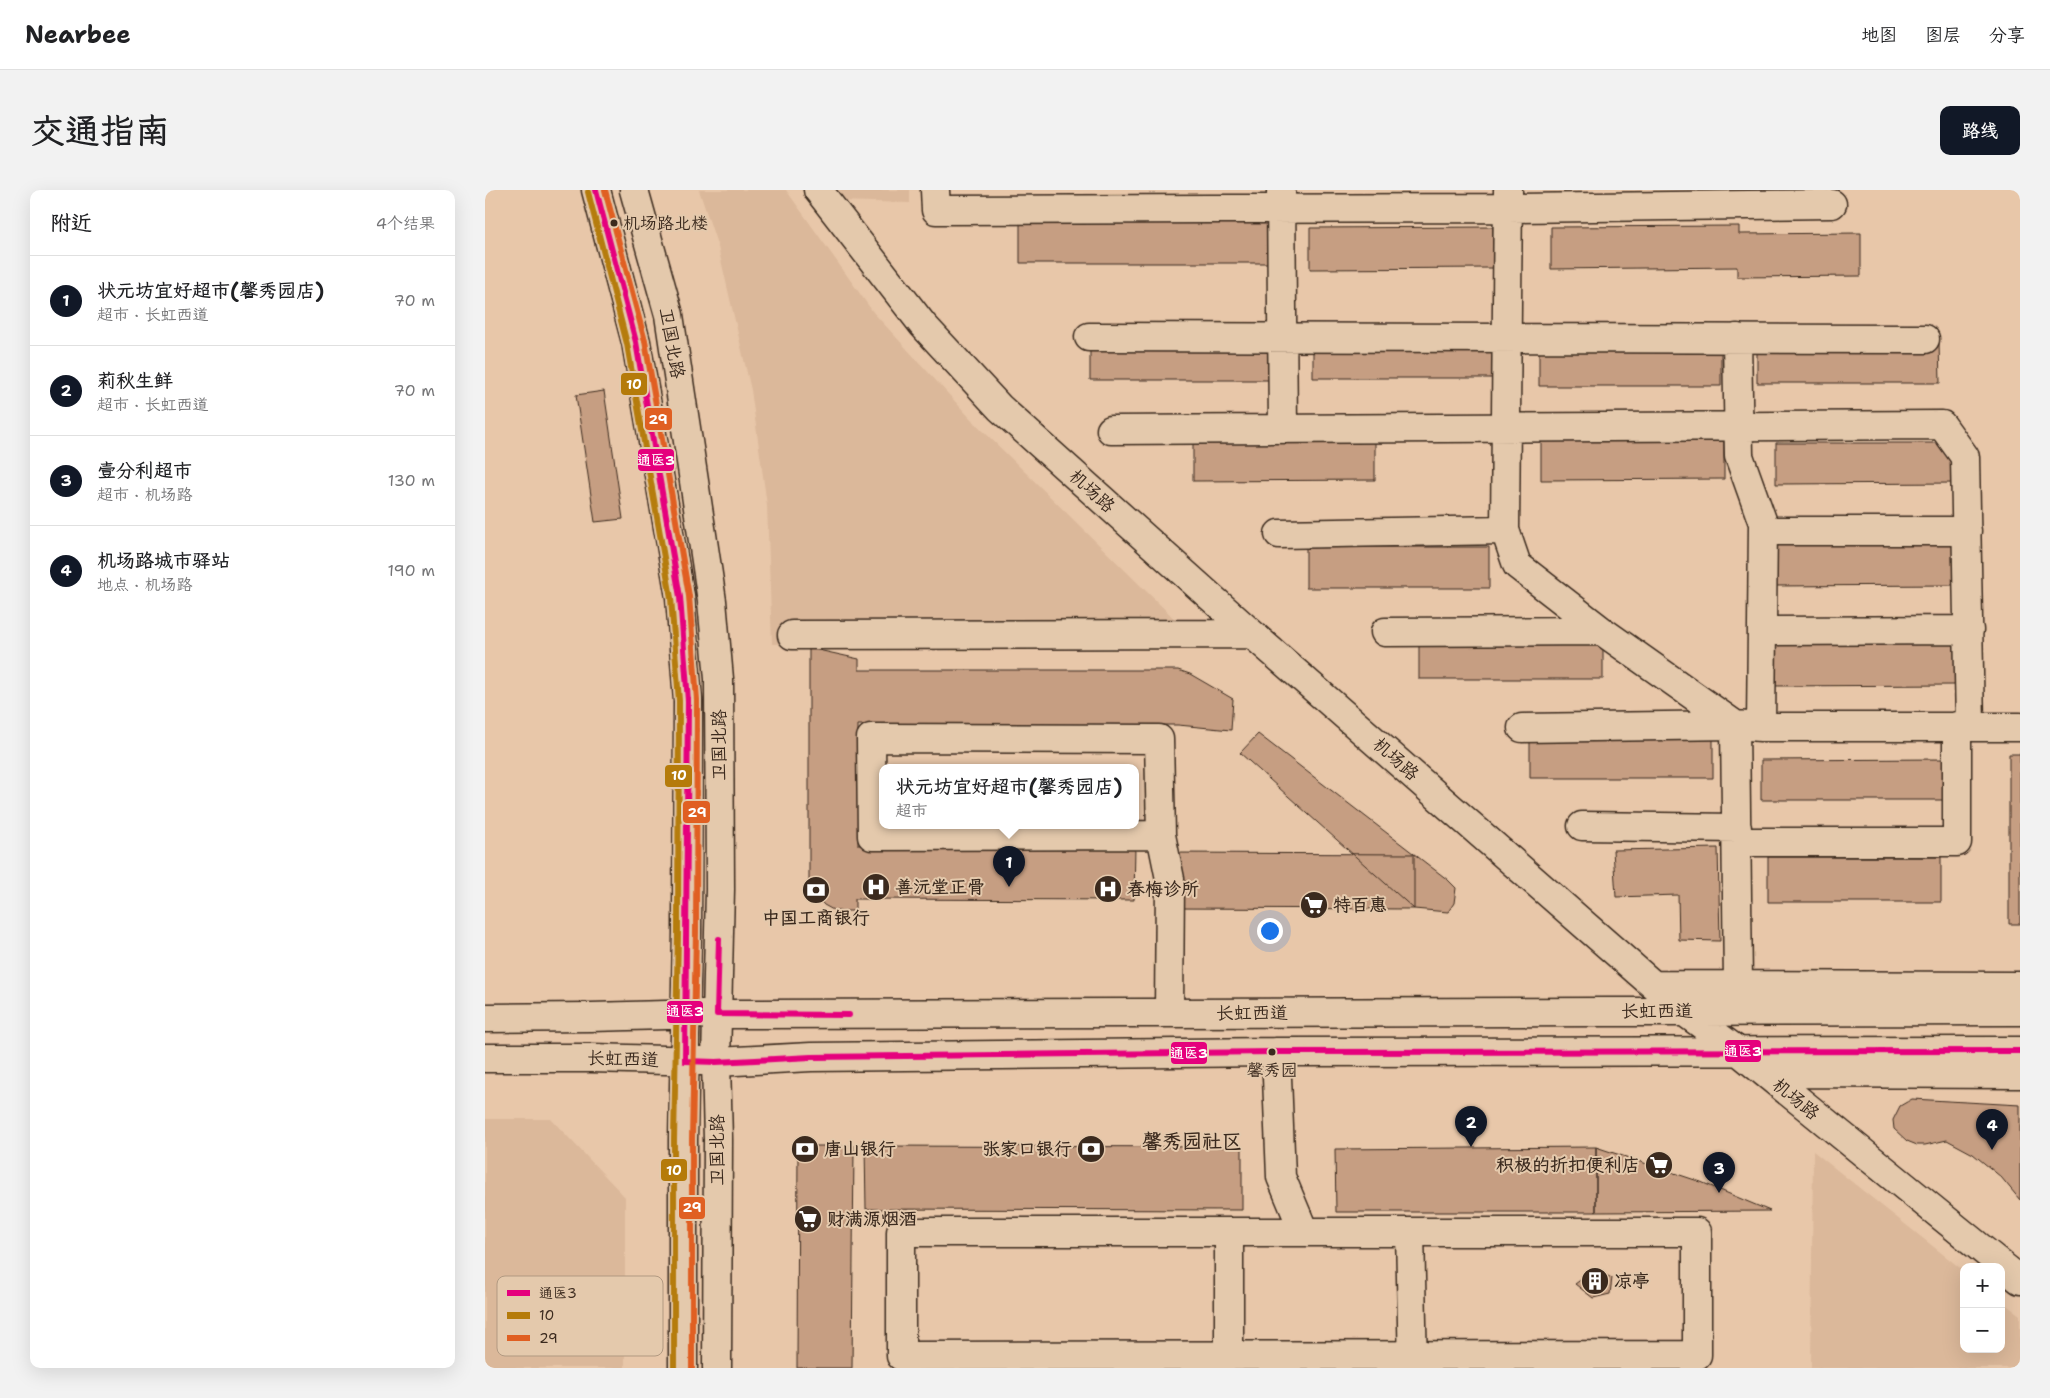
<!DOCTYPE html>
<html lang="zh">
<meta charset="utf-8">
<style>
:root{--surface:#fff;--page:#f2f2f2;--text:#202124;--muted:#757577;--line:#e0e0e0;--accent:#111827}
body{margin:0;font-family:"Shantell Sans","LXGW WenKai TC",sans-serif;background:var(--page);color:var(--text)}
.controls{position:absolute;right:15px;bottom:15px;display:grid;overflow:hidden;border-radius:10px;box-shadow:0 5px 20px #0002}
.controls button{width:45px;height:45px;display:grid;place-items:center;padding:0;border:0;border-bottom:1px solid var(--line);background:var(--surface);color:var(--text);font:25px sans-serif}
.you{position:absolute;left:784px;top:740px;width:18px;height:18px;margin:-12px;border:4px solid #fff;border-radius:50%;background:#1a73e8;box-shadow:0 0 0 8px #1a73e833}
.badge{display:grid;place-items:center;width:32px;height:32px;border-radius:50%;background:var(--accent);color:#fff;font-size:16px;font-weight:700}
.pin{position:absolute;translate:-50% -41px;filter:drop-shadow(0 1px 2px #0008)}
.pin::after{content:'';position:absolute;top:26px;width:18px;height:15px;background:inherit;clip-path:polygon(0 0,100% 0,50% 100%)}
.popup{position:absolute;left:394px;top:574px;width:260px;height:65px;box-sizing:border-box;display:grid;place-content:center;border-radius:10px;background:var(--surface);filter:drop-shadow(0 1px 4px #0005);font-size:16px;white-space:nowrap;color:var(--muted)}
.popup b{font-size:19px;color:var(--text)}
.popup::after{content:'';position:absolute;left:50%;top:100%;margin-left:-10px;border:10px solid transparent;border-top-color:var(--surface)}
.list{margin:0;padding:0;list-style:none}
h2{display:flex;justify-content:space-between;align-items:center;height:65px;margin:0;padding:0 20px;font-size:21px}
h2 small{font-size:16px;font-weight:400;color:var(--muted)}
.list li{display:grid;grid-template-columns:32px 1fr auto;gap:15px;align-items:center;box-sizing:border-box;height:90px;padding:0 20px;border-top:1px solid var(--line)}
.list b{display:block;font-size:19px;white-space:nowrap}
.list p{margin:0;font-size:16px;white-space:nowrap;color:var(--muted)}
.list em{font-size:16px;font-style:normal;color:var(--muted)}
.map{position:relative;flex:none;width:1535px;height:1178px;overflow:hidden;border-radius:10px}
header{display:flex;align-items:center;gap:30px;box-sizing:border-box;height:70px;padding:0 25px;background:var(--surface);border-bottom:1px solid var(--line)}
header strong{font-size:24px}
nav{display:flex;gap:28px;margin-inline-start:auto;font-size:18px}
.intro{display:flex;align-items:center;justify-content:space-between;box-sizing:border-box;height:120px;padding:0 30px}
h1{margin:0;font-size:35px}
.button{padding:12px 22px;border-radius:10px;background:var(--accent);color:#fff;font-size:18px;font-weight:700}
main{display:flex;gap:30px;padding:0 30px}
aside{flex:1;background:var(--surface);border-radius:10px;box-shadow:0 5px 20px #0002}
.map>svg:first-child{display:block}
.built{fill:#dbb89a}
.building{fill:#c69e82;stroke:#3b2a1e}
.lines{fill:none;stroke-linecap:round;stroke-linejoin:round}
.minor-casing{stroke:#3b2a1e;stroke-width:31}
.major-casing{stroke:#3b2a1e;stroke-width:31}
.minor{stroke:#e4c9ac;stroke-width:28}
.major{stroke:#e4c9ac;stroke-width:28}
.bus-1-casing{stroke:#e4c9ac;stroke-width:10}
.bus-2-casing{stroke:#e4c9ac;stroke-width:10}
.bus-3-casing{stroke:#e4c9ac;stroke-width:10}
.bus-1{stroke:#e5007d;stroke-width:6}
.bus-2{stroke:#b57b0a;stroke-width:6}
.bus-3{stroke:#e05f22;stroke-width:6}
.bus-dot{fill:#3b2a1e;stroke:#e4c9ac;stroke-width:2}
.labels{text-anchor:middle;stroke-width:4;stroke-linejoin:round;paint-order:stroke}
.bus-label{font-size:17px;fill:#3b2a1e;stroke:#e4c9ac;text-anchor:start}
.street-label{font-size:18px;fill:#3b2a1e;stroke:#e4c9ac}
.poi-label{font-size:18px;font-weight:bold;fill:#3b2a1e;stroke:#e4c9ac;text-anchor:start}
.quarter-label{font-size:20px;font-weight:bold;fill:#3b2a1e;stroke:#e4c9ac}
.key{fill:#e4c9ac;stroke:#b19981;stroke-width:1}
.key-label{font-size:14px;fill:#3b2a1e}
.line-badge{stroke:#e4c9ac;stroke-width:2}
.badge-label{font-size:14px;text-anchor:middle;font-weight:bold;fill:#fff}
</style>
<header>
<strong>Nearbee</strong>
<nav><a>地图</a><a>图层</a><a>分享</a></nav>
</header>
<div class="intro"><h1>交通指南</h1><a class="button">路线</a></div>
<main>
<aside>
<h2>附近<small>4个结果</small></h2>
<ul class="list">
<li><span class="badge">1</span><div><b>状元坊宜好超市(馨秀园店)</b><p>超市 · 长虹西道</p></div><em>70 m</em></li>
<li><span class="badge">2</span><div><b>莉秋生鲜</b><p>超市 · 长虹西道</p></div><em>70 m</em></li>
<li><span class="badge">3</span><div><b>壹分利超市</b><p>超市 · 机场路</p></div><em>130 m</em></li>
<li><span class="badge">4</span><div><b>机场路城市驿站</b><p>地点 · 机场路</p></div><em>190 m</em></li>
</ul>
</aside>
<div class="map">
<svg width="1535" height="1178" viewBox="0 0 1535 1178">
<rect width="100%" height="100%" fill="#e8c7a9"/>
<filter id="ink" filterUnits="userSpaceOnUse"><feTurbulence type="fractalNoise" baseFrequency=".02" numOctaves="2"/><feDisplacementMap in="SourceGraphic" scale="10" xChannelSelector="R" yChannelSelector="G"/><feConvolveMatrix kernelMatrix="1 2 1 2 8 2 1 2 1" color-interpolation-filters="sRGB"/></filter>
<g filter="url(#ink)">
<path class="built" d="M214,0H301L388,122L487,230L714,453L287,454L282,315L266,200L233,57Z
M344,0H425V13L353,11Z
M0,929H66L140,1007V1178H0Z
M1328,961L1479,1081V1159H1516V1111L1535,1125V1178H1326Z"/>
<path class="building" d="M535,31H785V73H535Z
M1254,36V44L1376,43V86L1252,87V77L1066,79V37Z
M1008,37V78L825,79V38Z
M828,147H1011V188H828Z
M788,149V190H605V150Z
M1272,152H1454L1455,193H1272Z
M1054,155H1236V196H1054Z
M119,201L138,329L110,332L91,205Z
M1239,248V289L1056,290V249Z
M890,249V290L708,291V250Z
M1291,253H1474V293L1291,294Z
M1286,355H1469V395L1286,396Z
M821,357H1004V398H821Z
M934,448H1118V489H934Z
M1470,454V495L1287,496V455Z
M324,458L374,469V480H693L705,484L748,509L746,540L693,535H373V655L650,656L649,710L370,709V721H350L339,715L331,706L324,692Z
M773,544L963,690L971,698L969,713L963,722L929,719L755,563Z
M1045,547H1228V588H1045Z
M1524,564H1535V734H1524Z
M1459,569V610H1276V570Z
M1233,658L1235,751L1194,750L1193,705L1131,707L1128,660Z
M685,663L929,664V719L685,718Z
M1283,667H1456V712H1283Z
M1427,909L1535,915V1010L1516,987L1488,964L1462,950L1440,955H1432L1422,951L1409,939L1408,930L1415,916Z
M313,956H369L367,1178H312Z
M380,956L757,957V1020L381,1019Z
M1111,957V1022H851L850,959Z
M1111,957L1216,992L1285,1021L1111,1022Z
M1109,1080L1127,1088L1125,1104L1108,1108L1090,1094Z"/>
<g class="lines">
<defs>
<path id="minor" d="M333,0L438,135L515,218L767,444L1198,821L1253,861L1535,1090
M450,0L451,20L1023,18L1347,14
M796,0L798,239
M1023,0L1020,340L1032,375L1117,441L1250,535L1276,537H1535
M604,147L1440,149
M1252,148L1254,266L1278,333L1276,537
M626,240L1457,235L1480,267L1485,536
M1278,341H1482
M794,344L1020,340
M1278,441L1484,440
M900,442L1117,441
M307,445L767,444
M1037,538L1250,535L1253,794
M1097,636L1252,638
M676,645L387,646L386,548L674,549L676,645L685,689L684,823
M1252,652H1472V536
M1169,795L1535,796
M232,824L1535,821
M791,862L796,987L819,1042
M231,872L326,867L791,862L1535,861
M1280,883L1535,884
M416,1042H1212V1165L416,1166Z
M744,1042V1178
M925,1042L928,1178"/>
<path id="major" d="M111,0L151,152L195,407L203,511L202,742L198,950V1178
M149,0L184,125L227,411L234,489L235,699L231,872L233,950L232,1178
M0,828L106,827L218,824
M0,868H106L218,871"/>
</defs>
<use href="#minor" class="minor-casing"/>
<use href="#major" class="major-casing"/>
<use href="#minor" class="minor"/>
<use href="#major" class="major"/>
<defs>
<path id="bus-1" d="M111,0L151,152L195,407L203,511L200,871L231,872L326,867L791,862L1535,861
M234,749L232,824L364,825"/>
<path id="bus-2" d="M103,2L142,154L186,408L194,511L193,742L189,950V1178"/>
<path id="bus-3" d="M120,0L160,151L204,406L212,510L211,742L207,950V1178"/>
</defs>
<use href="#bus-1" class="bus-1-casing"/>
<use href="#bus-2" class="bus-2-casing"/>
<use href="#bus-3" class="bus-3-casing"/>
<use href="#bus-1" class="bus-1"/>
<use href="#bus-2" class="bus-2"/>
<use href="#bus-3" class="bus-3"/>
</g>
</g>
<defs>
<symbol id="hospital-disc" viewBox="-11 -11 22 22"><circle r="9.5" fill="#3b2a1e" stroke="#e4c9ac"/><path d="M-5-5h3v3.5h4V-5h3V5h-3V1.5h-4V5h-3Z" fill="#fff"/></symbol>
<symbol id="bank-disc" viewBox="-11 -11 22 22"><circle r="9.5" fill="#3b2a1e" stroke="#e4c9ac"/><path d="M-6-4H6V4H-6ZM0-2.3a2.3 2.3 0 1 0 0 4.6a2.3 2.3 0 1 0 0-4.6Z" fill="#fff"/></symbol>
<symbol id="supermarket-disc" viewBox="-11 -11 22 22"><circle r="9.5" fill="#3b2a1e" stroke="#e4c9ac"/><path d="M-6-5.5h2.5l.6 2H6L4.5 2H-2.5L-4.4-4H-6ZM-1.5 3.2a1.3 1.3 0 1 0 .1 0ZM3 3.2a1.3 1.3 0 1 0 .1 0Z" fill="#fff"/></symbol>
<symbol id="building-disc" viewBox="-11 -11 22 22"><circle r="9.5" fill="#3b2a1e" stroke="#e4c9ac"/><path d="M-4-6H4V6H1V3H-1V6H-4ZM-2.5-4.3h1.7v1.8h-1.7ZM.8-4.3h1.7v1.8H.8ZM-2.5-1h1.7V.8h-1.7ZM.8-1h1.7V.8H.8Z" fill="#fff"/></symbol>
</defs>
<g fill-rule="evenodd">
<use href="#hospital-disc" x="375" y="681" width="32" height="32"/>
<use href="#hospital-disc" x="607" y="683" width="32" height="32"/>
<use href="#bank-disc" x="315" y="684" width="32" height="32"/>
<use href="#supermarket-disc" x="813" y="699" width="32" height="32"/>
<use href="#bank-disc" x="304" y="943" width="32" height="32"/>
<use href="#bank-disc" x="590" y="943" width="32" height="32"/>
<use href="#supermarket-disc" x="1158" y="959" width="32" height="32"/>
<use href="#supermarket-disc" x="307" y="1013" width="32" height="32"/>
<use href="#building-disc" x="1094" y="1075" width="32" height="32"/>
</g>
<g class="bus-dot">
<circle cx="129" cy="33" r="4.5"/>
<circle cx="787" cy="862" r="4.5"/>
</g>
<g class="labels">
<g class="bus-label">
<text x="138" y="39">机场路北楼</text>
<text x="787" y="886" text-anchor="middle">馨秀园</text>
</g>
<g class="street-label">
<text transform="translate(187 153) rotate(80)" y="6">卫国北路</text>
<text transform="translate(607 301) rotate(42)" y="6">机场路</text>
<text transform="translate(234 555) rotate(-90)" y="6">卫国北路</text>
<text transform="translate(911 569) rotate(41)" y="6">机场路</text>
<text x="1172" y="827">长虹西道</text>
<text x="767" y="829">长虹西道</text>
<text transform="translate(138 869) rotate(2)" y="6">长虹西道</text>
<text transform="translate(1311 909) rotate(39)" y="6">机场路</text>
<text transform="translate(232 960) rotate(-90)" y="6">卫国北路</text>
</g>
<g class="poi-label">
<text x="410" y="703">善沅堂正骨</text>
<text x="642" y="705">春梅诊所</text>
<text x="848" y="721">特百惠</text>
<text x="331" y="734" text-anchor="middle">中国工商银行</text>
<text x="339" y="965">唐山银行</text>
<text x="587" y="965" text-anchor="end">张家口银行</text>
<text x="1155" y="981" text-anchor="end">积极的折扣便利店</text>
<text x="342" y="1035">财满源烟酒</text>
<text x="1129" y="1097">凉亭</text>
</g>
<g class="quarter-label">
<text x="707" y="958">馨秀园社区</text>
</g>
</g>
<rect x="12" y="1086" width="166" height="80" rx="8" class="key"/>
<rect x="22" y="1100" width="23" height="6" fill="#e5007d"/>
<rect x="22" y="1122" width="23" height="7" fill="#b57b0a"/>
<rect x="22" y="1145" width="23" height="6" fill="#e05f22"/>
<g class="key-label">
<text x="54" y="1108">通医3</text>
<text x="54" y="1130">10</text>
<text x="54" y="1153">29</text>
</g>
<g class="line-badge">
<rect x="135" y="182" width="28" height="24" rx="5" fill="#b57b0a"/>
<rect x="159" y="217" width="29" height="24" rx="5" fill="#e05f22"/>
<rect x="152" y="258" width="38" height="24" rx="5" fill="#e5007d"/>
<rect x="179" y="574" width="29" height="24" rx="5" fill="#b57b0a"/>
<rect x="197" y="610" width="29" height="24" rx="5" fill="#e05f22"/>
<rect x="181" y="810" width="38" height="24" rx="5" fill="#e5007d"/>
<rect x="1239" y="849" width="38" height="24" rx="5" fill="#e5007d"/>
<rect x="685" y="851" width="38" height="24" rx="5" fill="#e5007d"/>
<rect x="175" y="968" width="28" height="24" rx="5" fill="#b57b0a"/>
<rect x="193" y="1006" width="28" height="24" rx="5" fill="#e05f22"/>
</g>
<g class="badge-label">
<text x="149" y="199">10</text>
<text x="173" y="234">29</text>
<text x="171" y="275">通医3</text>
<text x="194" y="590">10</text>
<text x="212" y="627">29</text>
<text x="200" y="826">通医3</text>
<text x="1258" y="866">通医3</text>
<text x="704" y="868">通医3</text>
<text x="189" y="985">10</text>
<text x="207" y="1022">29</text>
</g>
</svg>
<div class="controls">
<button>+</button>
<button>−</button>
</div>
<div class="you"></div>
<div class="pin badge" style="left:524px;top:697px">1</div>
<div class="popup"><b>状元坊宜好超市(馨秀园店)</b>超市</div>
<div class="pin badge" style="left:986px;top:957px">2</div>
<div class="pin badge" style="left:1234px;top:1003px">3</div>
<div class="pin badge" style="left:1507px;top:960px">4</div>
</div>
</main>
